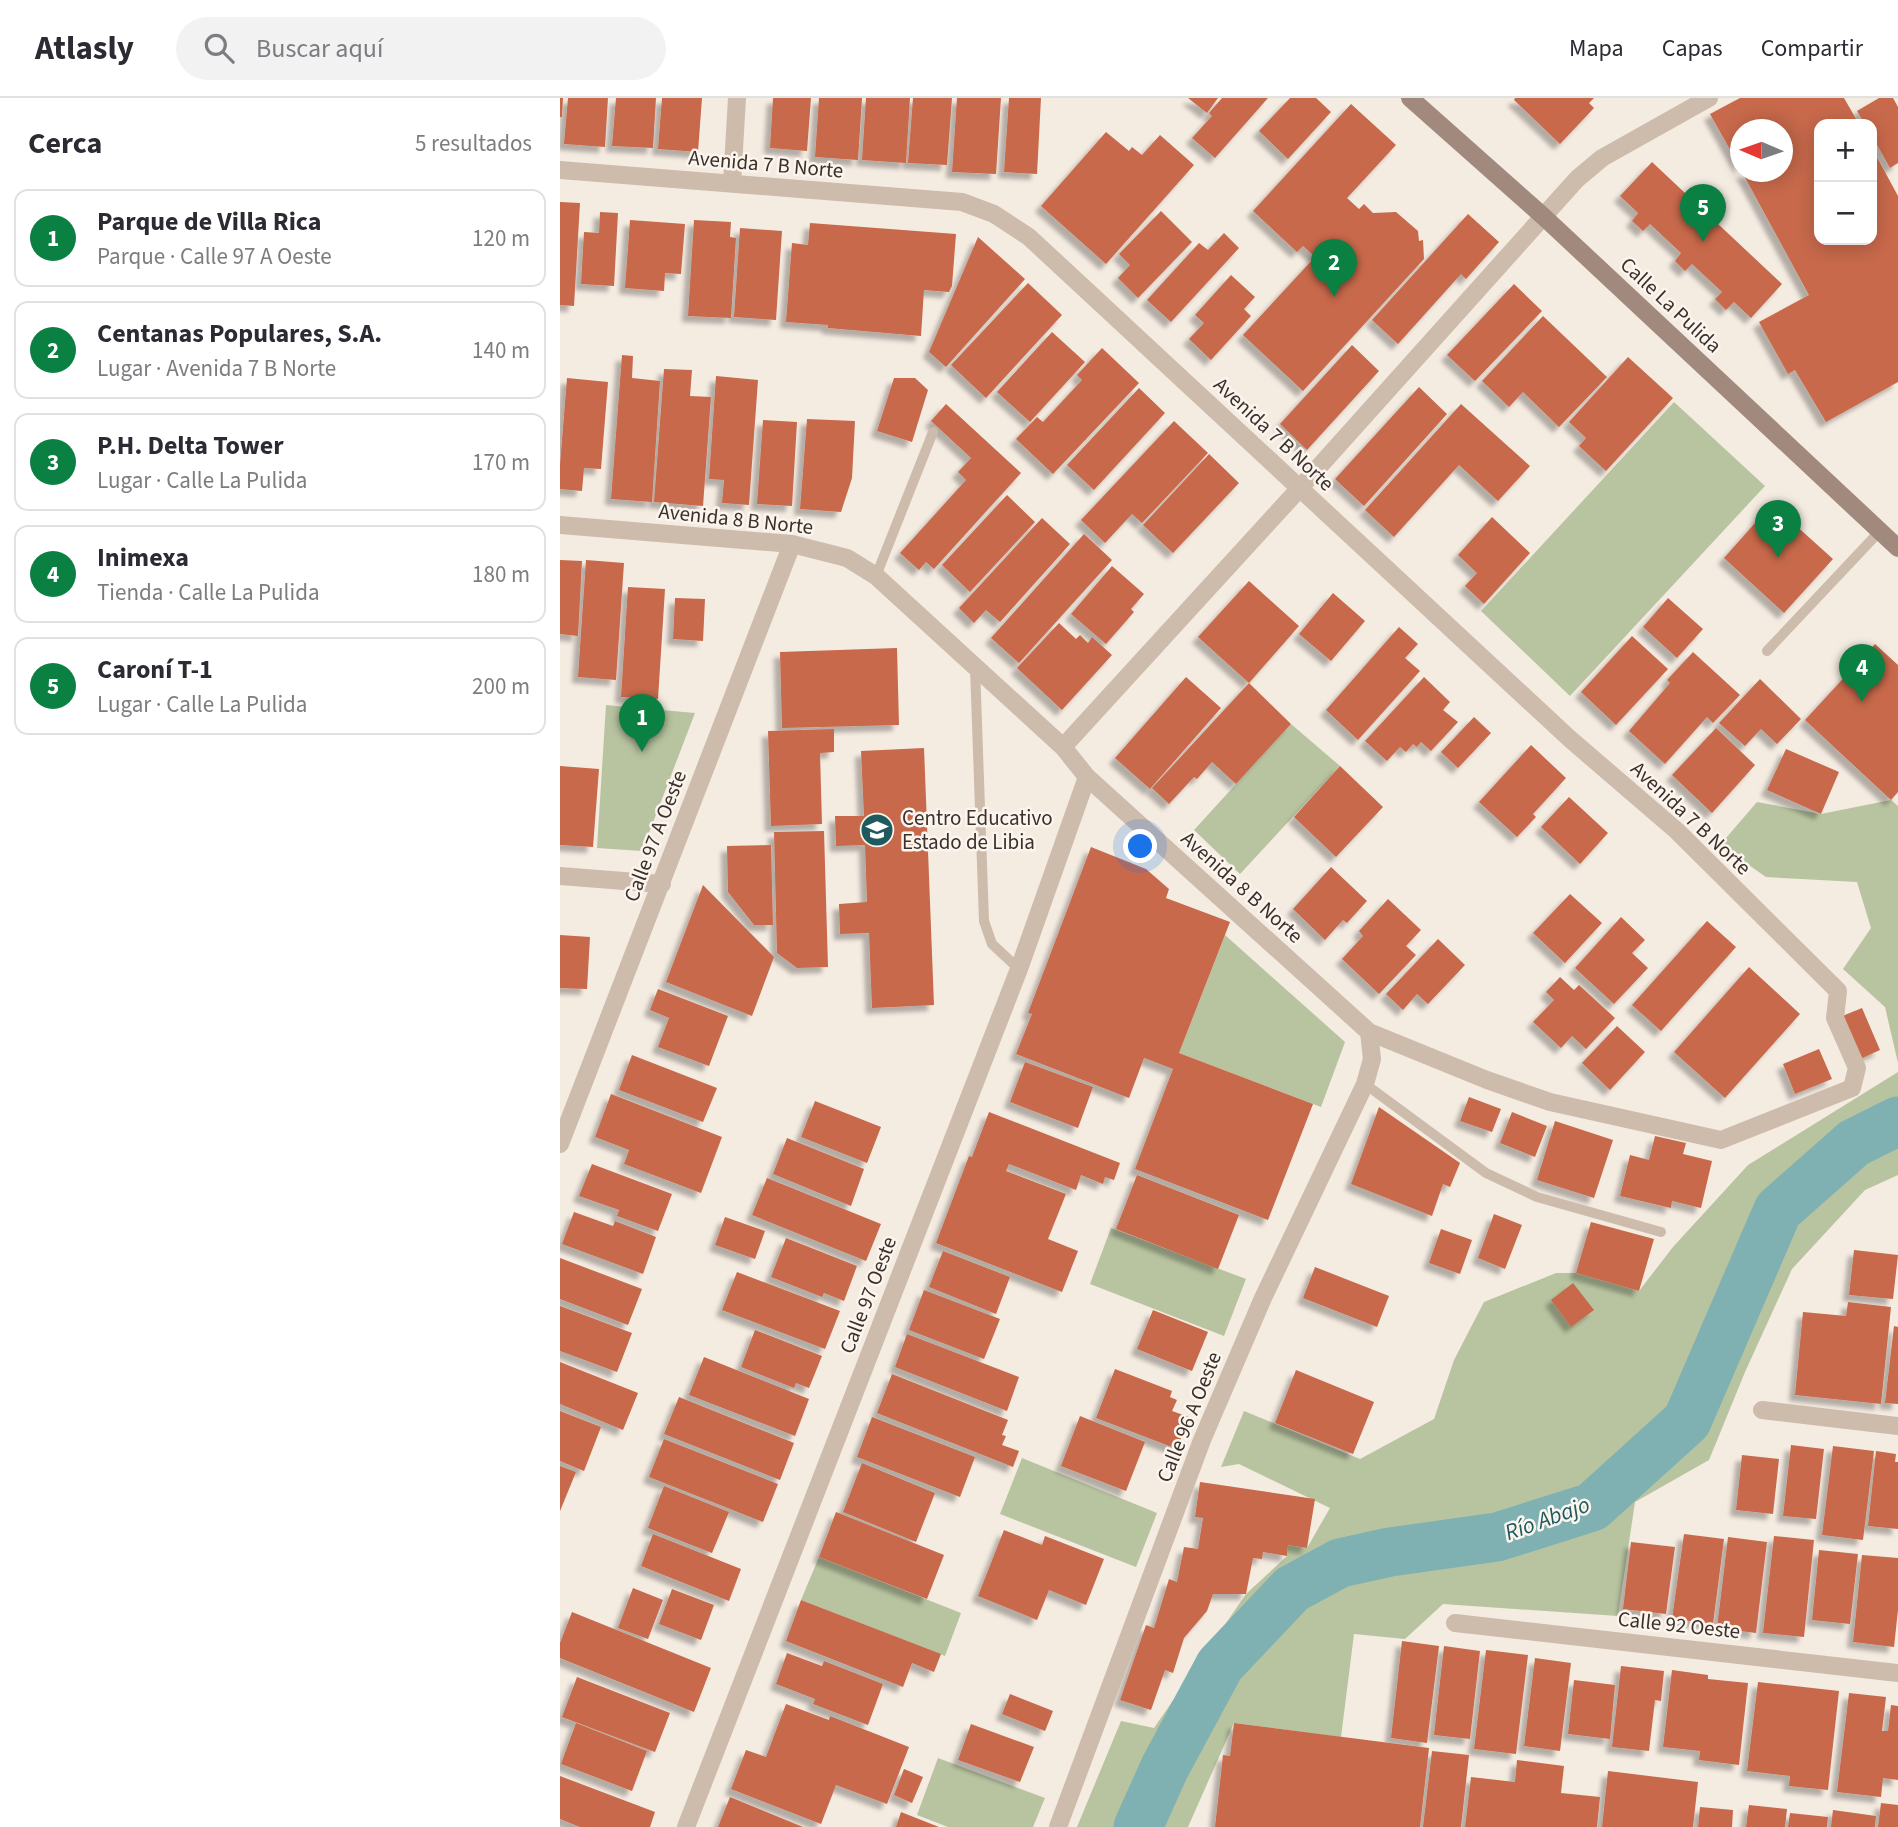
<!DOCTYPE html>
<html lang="es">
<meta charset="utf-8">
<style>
:root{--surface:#fff;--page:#f2f2f3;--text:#2b2b33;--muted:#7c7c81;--line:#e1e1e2;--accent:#0b8043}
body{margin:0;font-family:"Source Sans 3",sans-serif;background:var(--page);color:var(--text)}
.controls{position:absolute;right:21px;top:21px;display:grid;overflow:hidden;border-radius:14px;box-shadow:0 4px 18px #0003}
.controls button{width:63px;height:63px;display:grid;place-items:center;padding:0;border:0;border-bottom:2px solid var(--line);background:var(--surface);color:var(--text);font:35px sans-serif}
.compass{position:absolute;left:1170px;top:21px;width:63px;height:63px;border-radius:50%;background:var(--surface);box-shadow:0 4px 18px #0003;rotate:272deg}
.you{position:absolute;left:581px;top:749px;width:24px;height:24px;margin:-18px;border:5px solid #fff;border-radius:50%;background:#1a73e8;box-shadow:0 0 0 10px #1a73e833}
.badge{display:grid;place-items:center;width:46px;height:46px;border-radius:50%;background:var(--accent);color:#fff;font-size:23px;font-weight:700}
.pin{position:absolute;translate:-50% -58px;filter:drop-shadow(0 2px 4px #0008)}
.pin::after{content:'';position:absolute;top:37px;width:24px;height:21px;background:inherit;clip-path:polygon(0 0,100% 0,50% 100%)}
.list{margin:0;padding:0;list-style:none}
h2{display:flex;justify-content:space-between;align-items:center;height:91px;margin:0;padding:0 28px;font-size:30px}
h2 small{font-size:23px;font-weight:400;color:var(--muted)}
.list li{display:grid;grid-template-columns:46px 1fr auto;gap:21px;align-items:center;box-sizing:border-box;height:98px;margin:0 14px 14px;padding:0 14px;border:2px solid var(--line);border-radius:14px}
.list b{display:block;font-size:26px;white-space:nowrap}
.list p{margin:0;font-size:23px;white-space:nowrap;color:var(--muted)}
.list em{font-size:23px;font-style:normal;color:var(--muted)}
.icon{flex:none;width:38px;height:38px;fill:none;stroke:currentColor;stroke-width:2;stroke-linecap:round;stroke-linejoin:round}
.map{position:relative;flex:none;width:1338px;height:1729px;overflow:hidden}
header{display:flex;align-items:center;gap:42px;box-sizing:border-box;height:98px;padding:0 35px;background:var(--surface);border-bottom:2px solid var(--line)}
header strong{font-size:33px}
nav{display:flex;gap:38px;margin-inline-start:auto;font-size:24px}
.search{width:490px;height:63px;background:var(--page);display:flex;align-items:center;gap:18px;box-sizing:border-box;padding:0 24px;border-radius:38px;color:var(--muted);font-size:26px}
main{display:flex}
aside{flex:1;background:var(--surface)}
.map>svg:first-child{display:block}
.green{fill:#b8c4a0}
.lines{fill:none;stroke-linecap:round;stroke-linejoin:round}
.river{stroke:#7fb0b2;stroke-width:49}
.building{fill:#c8694b;filter:url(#shadow)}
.lane{stroke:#cdbbac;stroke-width:10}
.street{stroke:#cdbbac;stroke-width:18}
.secondary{stroke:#a18a7d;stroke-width:18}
.labels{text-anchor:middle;stroke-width:5;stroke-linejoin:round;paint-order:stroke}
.street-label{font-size:21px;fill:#3b302b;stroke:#fbf5ee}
.poi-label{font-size:21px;fill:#3b302b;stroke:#fbf5ee;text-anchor:start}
.water-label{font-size:23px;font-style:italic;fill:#1f5a5e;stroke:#fbf5ee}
</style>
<header>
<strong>Atlasly</strong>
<div class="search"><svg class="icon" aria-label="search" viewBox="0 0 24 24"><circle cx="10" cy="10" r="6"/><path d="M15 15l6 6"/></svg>Buscar aquí</div>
<nav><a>Mapa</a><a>Capas</a><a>Compartir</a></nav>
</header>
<main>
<aside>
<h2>Cerca<small>5 resultados</small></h2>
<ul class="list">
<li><span class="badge">1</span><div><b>Parque de Villa Rica</b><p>Parque · Calle 97 A Oeste</p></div><em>120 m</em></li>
<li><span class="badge">2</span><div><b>Centanas Populares, S.A.</b><p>Lugar · Avenida 7 B Norte</p></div><em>140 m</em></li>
<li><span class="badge">3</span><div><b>P.H. Delta Tower</b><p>Lugar · Calle La Pulida</p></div><em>170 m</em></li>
<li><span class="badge">4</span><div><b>Inimexa</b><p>Tienda · Calle La Pulida</p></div><em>180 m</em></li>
<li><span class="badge">5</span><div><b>Caroní T-1</b><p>Lugar · Calle La Pulida</p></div><em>200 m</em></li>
</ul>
</aside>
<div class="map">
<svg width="1338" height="1729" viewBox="0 0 1338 1729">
<defs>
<filter id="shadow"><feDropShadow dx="-6" dy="6" stdDeviation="2" flood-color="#0004"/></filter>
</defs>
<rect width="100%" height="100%" fill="#f4ebe1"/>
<path class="green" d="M1114,304L1205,388L1010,598L921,513Z
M46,607L135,615L82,753L37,750Z
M731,626L780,668L680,776L634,732Z
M1331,702L1338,708V965L1325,909L1283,871L1311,830L1297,784L1206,779L1160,747L1197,704L1261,716Z
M665,837L785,944L761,1009L619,955Z
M1338,974V1077L1305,1092L1232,1171L1185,1274L1149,1362L1075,1404L1058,1518L883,1506L845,1541L794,1536L781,1639L674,1625L628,1729H517L561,1623L594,1630L686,1496L727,1458L728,1447L747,1450L770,1410L679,1366L661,1369L684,1313L800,1361L874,1321L894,1262L924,1204L996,1175H1016L1079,1193L1113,1149L1188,1067Z
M551,1130L686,1181L664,1238L530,1186Z
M462,1360L597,1415L576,1469L440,1416Z
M259,1459L401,1515L385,1558L241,1502Z
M378,1660L485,1700L473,1729H388L357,1717Z"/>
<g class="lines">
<path class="river" d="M578,1729L605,1669L660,1567L732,1491L780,1465L830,1454L937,1439L1032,1409L1127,1323L1218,1112L1294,1045L1338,1023"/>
</g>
<path class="building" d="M0,0H3L2,19H0Z
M8,0H48L45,49L4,46Z
M56,0H96L93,50L52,48Z
M102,0H142L138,54L98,51Z
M213,0H251L247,53L210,50Z
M259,0H302L298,62L255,59Z
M306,0H350L346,65L302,62Z
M353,0H392L387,67L348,65Z
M397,0H441L436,76L392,74Z
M449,0H481L477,76L444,74Z
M628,0H658L647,15Z
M662,0H708L655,60L632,40L652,18L649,15Z
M730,0H756L771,14L728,61L699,33Z
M955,0H1034L1029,5L1034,10L1000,46L954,2Z
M1180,0H1284L1299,26H1259V142H1312V50L1338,98V284L1266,324L1235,272L1228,276L1199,224L1249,197L1182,74H1223V32H1181V71L1150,16Z
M1319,0H1333L1338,9V65L1330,70L1312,38V26H1305L1297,13Z
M791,6L836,47L787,100L799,111L804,106L813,115L836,114L858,133L859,143L863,142L864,161L743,293L683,237L755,159L743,148L737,154L693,113Z
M546,34L569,53L572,49L582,57L600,37L634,67L546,166L481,108Z
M1092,64L1222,186L1191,220L1174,204L1166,212L1155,201L1162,194L1132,166L1125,173L1115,163L1121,155L1090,126L1083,133L1072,123L1078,115L1060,98Z
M0,104L20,105L14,208L0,207Z
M601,113L632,144L578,200L558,180L570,167L559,156Z
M40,114L58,115L54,188L21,186L24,134L39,135Z
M908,116L939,144L906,181L901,176L838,246L812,222Z
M70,122L125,126L121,176L105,175L104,193L65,190Z
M134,122L171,124L170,139L176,140L171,220L128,218Z
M250,125L396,136L392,188L389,194L364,192L361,238L268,230V227L226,224L232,145L248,147Z
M180,130L222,133L216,222L174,219Z
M664,135L679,150L611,224L587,202L639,145L648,152Z
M418,139L465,181L386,269L369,254Z
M671,177L695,199L684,211L691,218L651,262L629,241L644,225L635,217Z
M468,185L502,217L426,300L391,267Z
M954,186L982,213L915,283L887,257Z
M983,218L1047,279L999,329L963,294L949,309L922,283Z
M492,234L525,264L470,324L437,294Z
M792,247L819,273L747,352L720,326Z
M542,250L579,285L493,376L456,341L477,319L483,324L522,282L517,277Z
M62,257L73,258L72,280L100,283L92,404L51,401Z
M1068,259L1113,300L1046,373L1019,348L1026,340L1009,324Z
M104,271L132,272L130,298L151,299L143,408L94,404Z
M156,278L198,282L189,407L162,405L164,382L149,381Z
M7,280L48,284L41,371L24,370L22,393L0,391V367Z
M334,280H355L368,292L352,344L317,333Z
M859,289L887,316L804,408L775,381Z
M579,290L605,315L534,392L507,367Z
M386,306L461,375L374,471L366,464L359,472L340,455L406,382L398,374L411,360L371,323Z
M901,306L970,368L938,403L899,367L834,439L805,412Z
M247,321L295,323L292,380L281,414L240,411Z
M203,322L237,324L232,408L197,406Z
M614,323L648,355L582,425L572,416L545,445L521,422Z
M649,356L679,385L613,455L583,427Z
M447,397L475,424L410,494L382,467Z
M1212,406L1273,461L1224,515L1164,460Z
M932,419L970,455L924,506L905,488L917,475L898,457Z
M482,420L510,446L440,524L426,512L414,525L399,510Z
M524,436L552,462L459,565L431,540Z
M0,462L22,463L18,538L0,536Z
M26,462L64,465L56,582L18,579Z
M552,468L584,496L571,511L574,514L546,546L511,516Z
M689,483L739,528L689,585L638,539Z
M68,489L105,491L98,601L61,599Z
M773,495L805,523L771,563L739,536Z
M115,500L145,501L143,543L113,541Z
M1108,500L1143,531L1117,560L1083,529Z
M499,525L516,541L520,537L528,545L532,539L552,557L502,612L457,570Z
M839,529L858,546L845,560L860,573L798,642L766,612Z
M1072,538L1108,571L1056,627L1021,594Z
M1315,546L1338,567V694L1331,702L1245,622Z
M337,550L339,627L222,630L220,554Z
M1133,554L1180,597L1153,625L1147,619L1105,666L1069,633L1110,585L1107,582Z
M626,579L661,610L590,691L555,660Z
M864,579L890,604L883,612L898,624L871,653L861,644L857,649L853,646L846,654L840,649L827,663L805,643Z
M1200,581L1241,621L1217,646L1201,631L1185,648L1159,625Z
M689,585L731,626L676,686L652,664L637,681L634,679L609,706L592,690Z
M914,619L931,635L898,670L881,654Z
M1156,630L1195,667L1152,715L1112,677Z
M274,631V654L260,655L262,726L211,728L208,633Z
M971,647L1006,680L973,716L976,719L957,739L919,704Z
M364,650L374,907L312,910L309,835L280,836L279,806L307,804L305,747L276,748L275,718H304L301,653Z
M1226,651L1279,674L1261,716L1207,692Z
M0,668L39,671L33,749L0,747Z
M780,668L823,709L776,759L734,719Z
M1009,699L1048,735L1020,766L981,729Z
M264,733L268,869L237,870L217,855L214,734Z
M211,747L213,827H194L168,794L167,748Z
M531,749L586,771L609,791L606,800L670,824L619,955L753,1006L708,1122L575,1071L613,971L584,960L569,1000L456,956L472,916L468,915Z
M771,769L807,803L787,825L783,822L765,842L733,811Z
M143,787L214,859L192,918L106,884Z
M1010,796L1042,825L1005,865L973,835Z
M828,801L861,832L846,848L856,857L819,896L782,861L803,838L799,833Z
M1061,819L1085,842L1072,855L1088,870L1054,906L1015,870Z
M1147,823L1176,849L1101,933L1072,907Z
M0,837L30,839L27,891L0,890Z
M878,841L905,867L868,906L857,896L843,912L826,896Z
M1189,869L1240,916L1165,1000L1114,954Z
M1000,879L1014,892L1019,887L1055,920L1026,951L1012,938L1001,950L973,924L994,902L986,894Z
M98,891L168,918L149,968L98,949L109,920L90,912Z
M1302,910L1320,952L1298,962L1280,919Z
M1057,928L1085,954L1050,992L1022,965Z
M1259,951L1272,981L1235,996L1223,966Z
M72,957L157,990L143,1024L59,992Z
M465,964L533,989L518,1030L450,1004Z
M51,996L162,1039L141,1095L64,1066L69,1052L35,1039Z
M909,999L941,1011L932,1034L900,1023Z
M255,1003L321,1029L307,1065L241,1039Z
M819,1009L900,1065L890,1089L883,1086L872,1118L791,1086Z
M429,1014L560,1065L554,1082L545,1079L543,1086L521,1077L516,1092L449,1066L446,1073L506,1096L488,1141L518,1153L502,1194L376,1145L409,1058L412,1059Z
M952,1014L987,1028L975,1059L940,1045Z
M995,1023L1053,1042L1034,1100L977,1082Z
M1095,1038L1126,1045L1123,1056L1152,1063L1141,1110L1112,1103L1111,1110L1060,1098L1070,1057L1089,1062Z
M227,1040L304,1071L291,1108L213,1076Z
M32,1066L112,1096L98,1133L57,1118L59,1112L19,1098Z
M577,1077L679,1117L658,1171L556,1131Z
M207,1080L321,1126L306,1163L192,1117Z
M14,1114L53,1128L55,1123L96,1139L83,1176L2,1146Z
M934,1116L962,1127L945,1171L918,1160Z
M165,1119L205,1133L195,1161L155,1147Z
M1031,1124L1094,1141L1079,1193L1016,1175Z
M881,1131L912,1142L900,1176L869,1165Z
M226,1140L297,1168L284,1203L264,1195L262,1199L211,1179Z
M1294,1152L1338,1157L1333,1201L1289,1197Z
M383,1153L450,1179L436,1216L369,1189Z
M0,1160L82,1191L68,1227L0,1201Z
M755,1169L829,1198L817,1229L743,1200Z
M177,1174L280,1213L265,1251L162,1212Z
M1013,1185L1034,1212L1011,1229L991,1202Z
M364,1192L440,1221L424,1261L349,1232Z
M1288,1204L1331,1209L1321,1306L1235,1297L1243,1214L1286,1218Z
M0,1208L72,1235L57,1274L0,1253Z
M593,1212L648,1234L632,1273L577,1251Z
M1334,1228L1338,1229V1306L1325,1305Z
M195,1232L262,1258L249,1290L236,1285L234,1290L181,1269Z
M347,1236L459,1279L447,1313L335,1269Z
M144,1259L249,1301L235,1338L129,1297Z
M0,1264L78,1295L63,1332L0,1306Z
M555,1271L612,1293L610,1299L617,1302L612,1313L629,1319L617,1351L536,1320Z
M736,1272L814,1304L793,1356L715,1325Z
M332,1276L448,1322L442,1337L446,1338L442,1347L459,1353L453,1369L317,1315Z
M119,1299L234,1345L220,1382L104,1336Z
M0,1313L41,1329L24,1373L0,1363Z
M520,1318L585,1344L566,1393L501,1368Z
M312,1319L415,1359L400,1399L297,1359Z
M104,1341L218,1386L203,1424L89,1379Z
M1231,1347L1264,1351L1256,1421L1223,1418Z
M1273,1348L1314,1353L1303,1442L1262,1437Z
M1316,1353L1336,1356L1335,1364H1338V1431L1308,1428Z
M1182,1357L1219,1361L1213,1416L1176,1412Z
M302,1365L375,1395L356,1444L283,1414Z
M0,1368L16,1374L0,1413Z
M640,1384L755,1401L747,1450L728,1447L727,1458L703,1454L702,1461L693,1460L686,1496H653L647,1513L624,1540L613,1575L605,1572L591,1612L560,1602L586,1527L594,1530L609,1481L617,1484L624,1449L638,1451L643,1420L635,1419Z
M104,1388L169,1414L152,1455L88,1430Z
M276,1414L384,1457L367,1501L259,1459Z
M444,1432L482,1447L485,1438L544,1461L526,1507L489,1492L477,1522L418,1498Z
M93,1436L181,1471L169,1503L81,1468Z
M1124,1436L1164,1441L1153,1526L1112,1521Z
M1214,1438L1254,1442L1244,1539L1203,1535Z
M1168,1439L1207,1444L1196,1535L1157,1530Z
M1071,1444L1115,1449L1106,1516L1063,1511Z
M1259,1452L1298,1456L1290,1526L1252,1522Z
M1302,1457L1338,1460V1512L1334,1549L1293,1544Z
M73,1490L103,1502L88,1541L58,1530Z
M112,1491L154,1507L141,1542L99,1526Z
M241,1502L381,1556L374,1574L352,1565L343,1589L226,1543Z
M12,1514L151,1570L134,1614L0,1560V1545Z
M842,1543L879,1548L867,1645L831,1640Z
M884,1548L920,1553L910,1641L874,1637Z
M926,1552L968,1557L956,1656L914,1651Z
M227,1555L262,1568L264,1563L323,1586L308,1627L253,1606L255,1601L216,1586Z
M975,1560L1011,1565L1000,1653L964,1648Z
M1061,1568L1104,1573L1101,1603L1095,1602L1089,1653L1052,1649Z
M1112,1572L1148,1577V1581L1188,1585L1179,1667L1139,1662L1140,1653L1103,1649Z
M17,1579L110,1615L95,1654L2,1619Z
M1014,1582L1055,1587L1050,1641L1008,1636Z
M1198,1584L1279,1593L1268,1692L1229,1688L1230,1678L1187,1673Z
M1289,1595L1326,1599L1322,1633H1328L1331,1607L1338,1608V1682L1323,1680L1321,1699L1277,1694Z
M450,1596L493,1613L485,1633L442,1616Z
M226,1606L269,1622L270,1618L349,1649L327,1706L276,1687L261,1726L171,1691L186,1652L206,1659Z
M16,1625L87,1653L72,1693L1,1666Z
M674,1625L869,1650L860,1729H655L663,1657L670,1658Z
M411,1626L474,1649L460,1684L398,1662Z
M872,1653L909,1657L901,1729H863Z
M957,1662L1004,1668L1001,1695L1040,1699L1037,1729H905L911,1679L955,1684Z
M344,1671L363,1679L352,1705L334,1697Z
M1048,1673L1138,1684L1133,1729H1042Z
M0,1678L95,1714L90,1729H20L0,1721Z
M170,1699L243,1729H158Z
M1321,1705L1338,1707V1729H1318Z
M1189,1707L1227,1711L1225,1729H1186Z
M1140,1709L1173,1712L1172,1729H1138Z
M1273,1712L1316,1718L1315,1729H1271Z
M341,1714L379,1729H336Z
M1230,1715L1268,1719L1267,1729H1228Z"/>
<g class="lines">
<path class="lane" d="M316,478L373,334
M1207,553L1319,434
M415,569L424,823L432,846L459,871
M805,986L926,1075L977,1099L1101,1134"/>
<path class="street" d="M0,72L402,104L434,116L469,139L1010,641L1117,733L1278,893L1275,920L1297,970L1292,990L1161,1042L990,1004L927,982L809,934L527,679L503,649L316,478L287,460L232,446L0,427
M172,85L177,0
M503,649L739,391L1017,81L1042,60L1149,0
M0,778L102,786
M0,1046L232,446
M1202,1312L1338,1328
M895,1525L1338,1575
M126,1729L459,871L527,679
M498,1729L642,1342L703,1200L805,986L812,961L809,934"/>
<path class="secondary" d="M850,0L984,119L1338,450"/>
</g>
<defs>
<symbol id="school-disc" viewBox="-11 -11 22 22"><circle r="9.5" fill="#1f5a5e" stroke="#fbf5ee"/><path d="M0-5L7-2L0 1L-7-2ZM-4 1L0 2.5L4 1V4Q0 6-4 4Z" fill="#fff"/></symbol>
</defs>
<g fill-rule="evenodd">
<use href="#school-disc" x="298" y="713" width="38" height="38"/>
</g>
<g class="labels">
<g class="street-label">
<text transform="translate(206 66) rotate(5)" y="7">Avenida 7 B Norte</text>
<text transform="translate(1111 207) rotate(43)" y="7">Calle La Pulida</text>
<text transform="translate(714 336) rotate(43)" y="7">Avenida 7 B Norte</text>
<text transform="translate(176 421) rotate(6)" y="7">Avenida 8 B Norte</text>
<text transform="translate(1131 720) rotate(43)" y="7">Avenida 7 B Norte</text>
<text transform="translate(95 738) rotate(-69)" y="7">Calle 97 A Oeste</text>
<text transform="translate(682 789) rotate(42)" y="7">Avenida 8 B Norte</text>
<text transform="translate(308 1197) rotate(-69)" y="7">Calle 97 Oeste</text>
<text transform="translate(629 1319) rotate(-68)" y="7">Calle 96 A Oeste</text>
<text transform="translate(1119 1527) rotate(6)" y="7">Calle 92 Oeste</text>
</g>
<g class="poi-label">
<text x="342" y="727">Centro Educativo<tspan x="342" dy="24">Estado de Libia</tspan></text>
</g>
<g class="water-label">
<text transform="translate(987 1420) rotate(-20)" y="8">Río Abajo</text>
</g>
</g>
</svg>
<div class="controls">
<button>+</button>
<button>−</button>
</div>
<svg class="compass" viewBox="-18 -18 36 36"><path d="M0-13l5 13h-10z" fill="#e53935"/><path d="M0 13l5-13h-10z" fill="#7c7c81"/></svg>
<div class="you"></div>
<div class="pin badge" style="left:82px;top:654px">1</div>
<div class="pin badge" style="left:774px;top:199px">2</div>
<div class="pin badge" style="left:1218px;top:460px">3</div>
<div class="pin badge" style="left:1302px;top:604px">4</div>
<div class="pin badge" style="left:1143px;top:144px">5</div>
</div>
</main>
